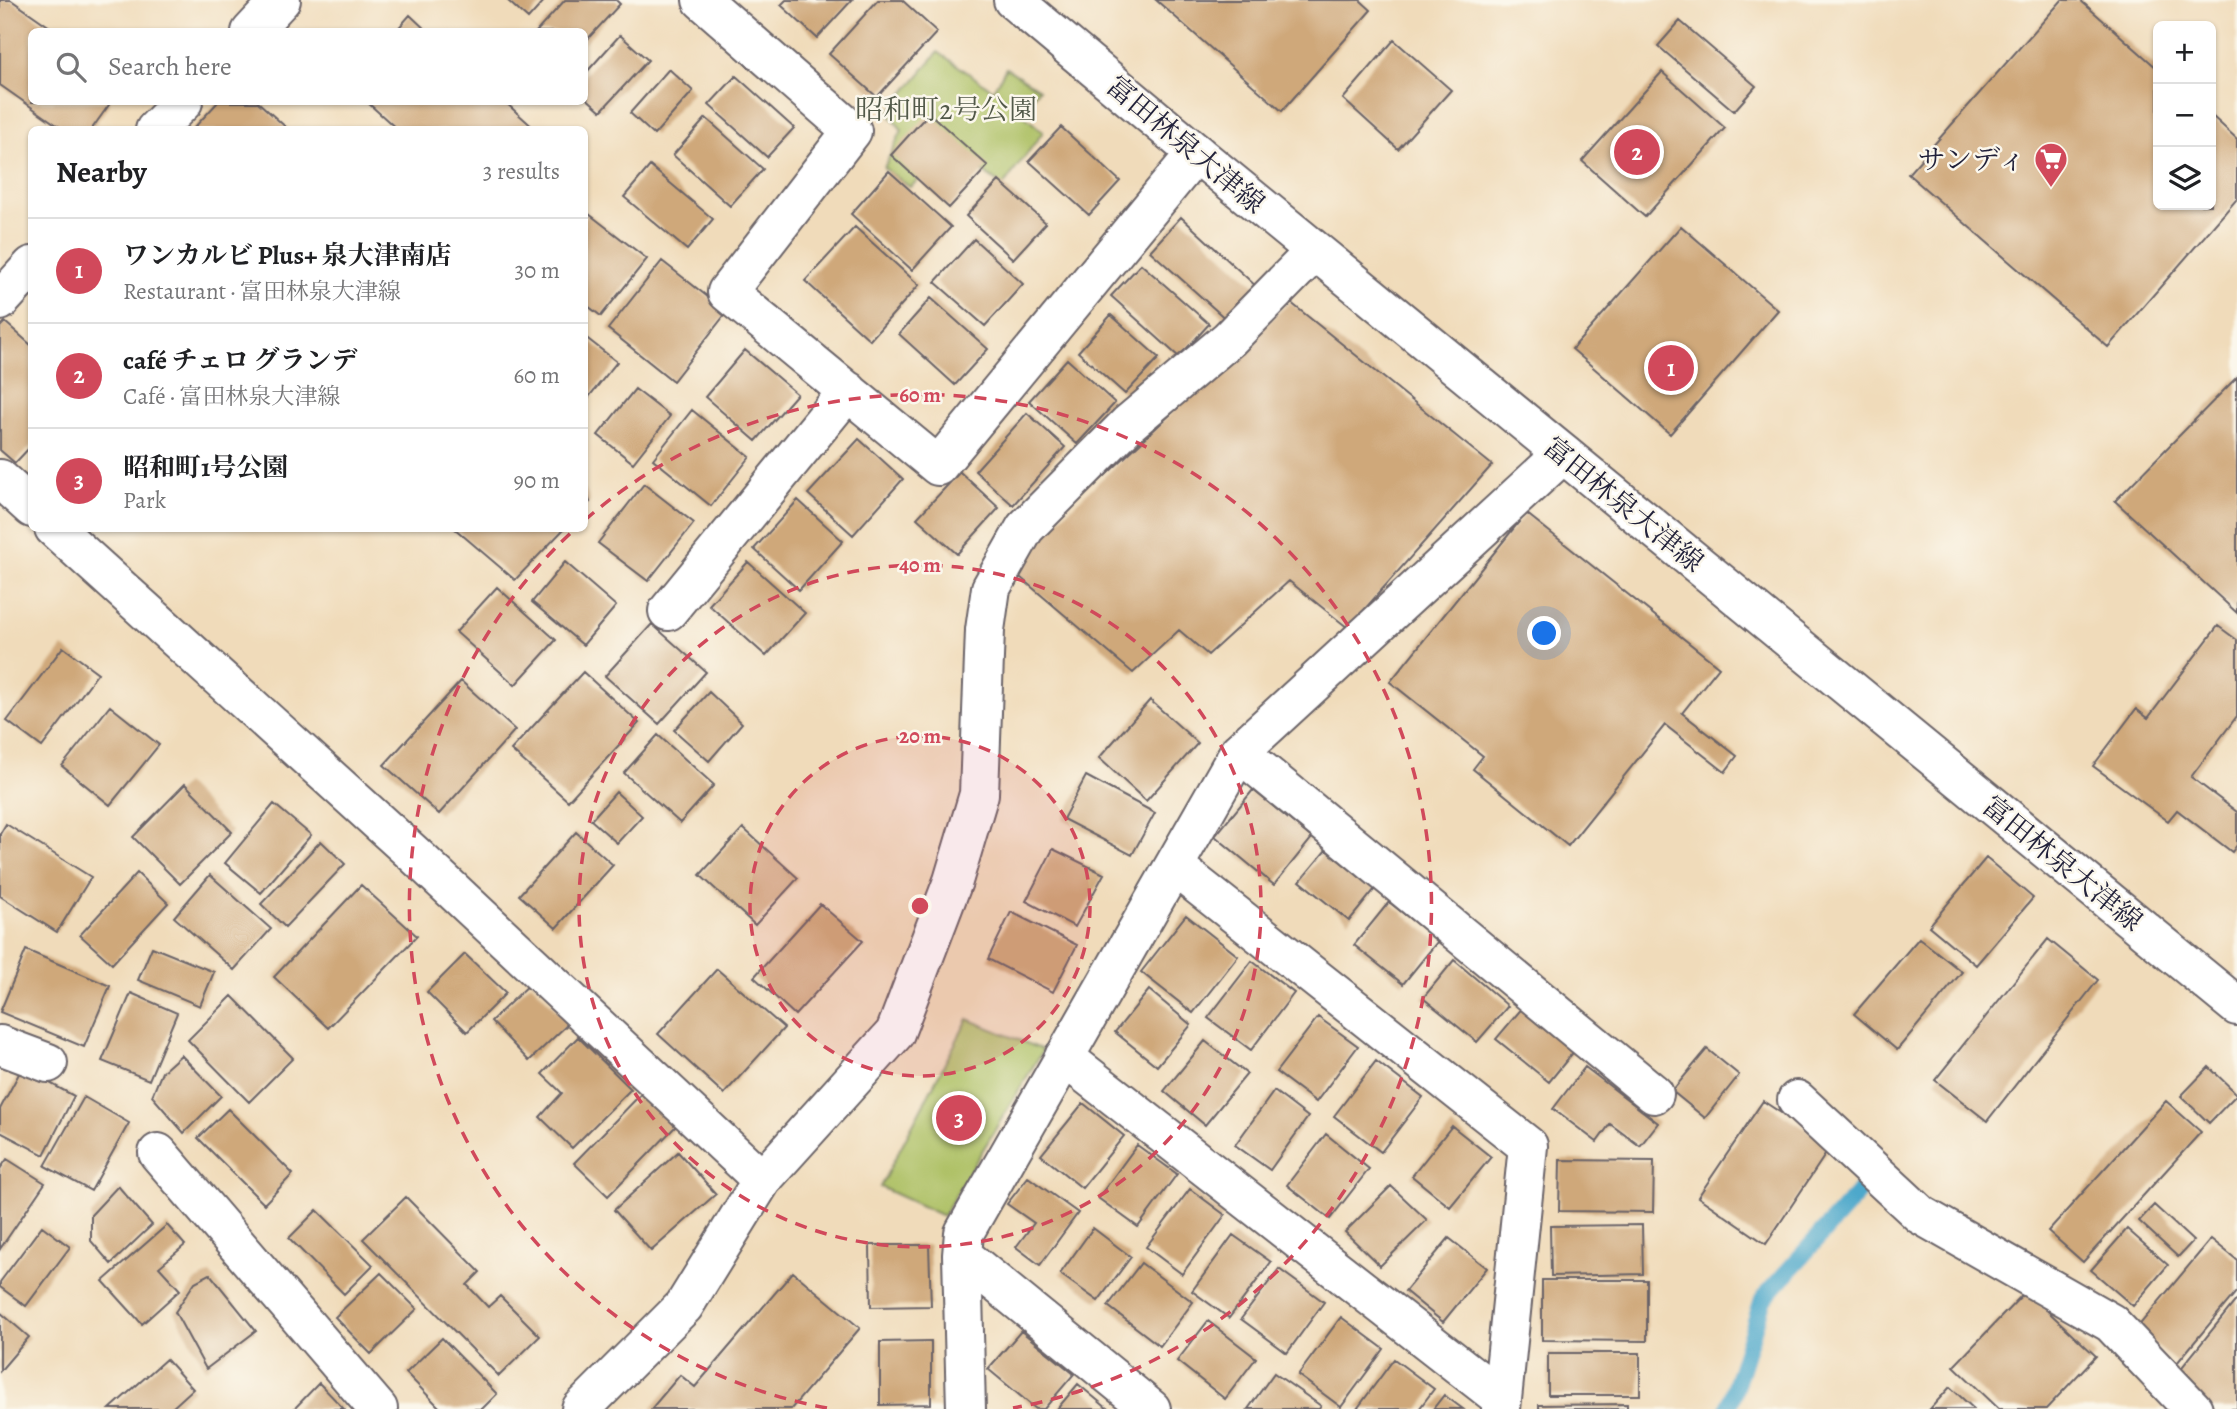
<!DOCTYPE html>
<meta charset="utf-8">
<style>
:root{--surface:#fff;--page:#f2f2f2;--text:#202124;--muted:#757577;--line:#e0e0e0;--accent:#d1495b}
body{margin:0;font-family:Alegreya,"Noto Serif JP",serif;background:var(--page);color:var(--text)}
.controls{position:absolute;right:21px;top:21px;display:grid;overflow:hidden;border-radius:10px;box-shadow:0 2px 5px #0004}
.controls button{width:63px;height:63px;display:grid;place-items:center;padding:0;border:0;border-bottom:2px solid var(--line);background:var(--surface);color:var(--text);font:35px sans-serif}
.you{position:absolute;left:1545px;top:634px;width:24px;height:24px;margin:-18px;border:5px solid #fff;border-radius:50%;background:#1a73e8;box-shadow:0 0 0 10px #1a73e833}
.badge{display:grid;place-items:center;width:46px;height:46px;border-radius:50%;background:var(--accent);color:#fff;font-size:23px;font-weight:700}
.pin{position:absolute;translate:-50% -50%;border:4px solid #fff;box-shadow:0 2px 7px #0006}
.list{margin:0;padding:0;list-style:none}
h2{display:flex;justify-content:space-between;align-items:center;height:91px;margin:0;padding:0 28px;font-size:30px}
h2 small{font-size:23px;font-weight:400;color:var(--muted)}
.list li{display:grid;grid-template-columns:46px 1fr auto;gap:21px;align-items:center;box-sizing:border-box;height:105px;padding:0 28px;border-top:2px solid var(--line)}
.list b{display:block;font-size:26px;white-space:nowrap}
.list p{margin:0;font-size:23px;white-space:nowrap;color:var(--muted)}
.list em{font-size:23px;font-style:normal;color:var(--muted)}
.icon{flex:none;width:38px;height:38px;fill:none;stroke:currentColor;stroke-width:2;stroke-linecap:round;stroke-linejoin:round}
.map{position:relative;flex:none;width:2237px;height:1409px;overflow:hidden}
.search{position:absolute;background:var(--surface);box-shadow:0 2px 5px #0004;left:28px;top:28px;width:560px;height:77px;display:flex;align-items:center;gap:18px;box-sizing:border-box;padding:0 24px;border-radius:10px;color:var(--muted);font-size:26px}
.panel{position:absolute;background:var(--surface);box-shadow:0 2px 5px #0004;left:28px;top:126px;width:560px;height:406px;border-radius:10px}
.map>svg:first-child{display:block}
.green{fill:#acbf62;stroke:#67704e;stroke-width:2}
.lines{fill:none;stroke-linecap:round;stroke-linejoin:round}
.stream{stroke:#4da8cb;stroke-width:18}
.building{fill:#cfa87a}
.pedestrian-casing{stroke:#6a6367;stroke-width:42}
.minor-casing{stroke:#6a6367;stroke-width:42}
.primary-casing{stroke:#6a6367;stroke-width:42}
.pedestrian{stroke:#fff;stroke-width:38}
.minor{stroke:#fff;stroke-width:38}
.primary{stroke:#fff;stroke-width:38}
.ring{fill:none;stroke:#d1495b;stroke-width:3.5;stroke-dasharray:12 9}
.labels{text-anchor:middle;stroke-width:5;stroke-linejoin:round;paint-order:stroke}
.park-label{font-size:28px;fill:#525949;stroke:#fbf7ec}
.street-label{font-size:28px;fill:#22223b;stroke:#fbf7ec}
.poi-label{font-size:28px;fill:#22223b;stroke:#fbf7ec;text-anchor:end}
.centre{fill:#d1495b;stroke:#fbf7ec;stroke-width:3.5}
.ring-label{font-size:21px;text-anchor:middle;font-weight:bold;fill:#d1495b;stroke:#fbf7ec;stroke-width:5;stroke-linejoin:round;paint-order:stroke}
</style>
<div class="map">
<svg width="2237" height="1409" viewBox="0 0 2237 1409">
<rect width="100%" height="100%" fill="#fbf7ec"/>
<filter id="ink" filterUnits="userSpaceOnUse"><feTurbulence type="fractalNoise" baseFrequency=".0143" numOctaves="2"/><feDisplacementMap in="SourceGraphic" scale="14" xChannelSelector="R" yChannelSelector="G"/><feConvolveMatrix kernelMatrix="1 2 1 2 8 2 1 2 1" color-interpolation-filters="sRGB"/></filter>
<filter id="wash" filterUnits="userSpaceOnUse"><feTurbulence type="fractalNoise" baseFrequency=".00686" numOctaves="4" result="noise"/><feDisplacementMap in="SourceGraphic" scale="28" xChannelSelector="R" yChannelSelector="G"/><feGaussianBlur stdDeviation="1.57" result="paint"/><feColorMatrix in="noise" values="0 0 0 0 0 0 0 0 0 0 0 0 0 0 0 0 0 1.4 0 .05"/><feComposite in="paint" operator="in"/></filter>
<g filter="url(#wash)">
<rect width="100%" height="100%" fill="#f0dbba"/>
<path class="green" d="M938,52L993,90L1006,68L1039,89L1020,112L1043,132L1003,186L953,151L910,187L884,168L902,130L888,113Z
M968,1019L1043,1050L943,1216L880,1187Z"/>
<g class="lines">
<path class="stream" d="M1728,1409L1763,1299L1858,1193"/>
</g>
<g id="blocks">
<path class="building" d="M0,0H11L57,32H32V102H111L91,130H64L0,85Z
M507,0H545L528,19Z
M565,0H616L620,4L584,43V32H536Z
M786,0H852L817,38L781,5Z
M878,0H902L937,32L877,97L829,54Z
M1156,0H1360L1371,10L1282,111Z
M2062,0H2080L2158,69V205H2211V115L2237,139V199L2108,347L1908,174Z
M410,15L428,32H395Z
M1680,21L1756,86L1734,111L1658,46Z
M620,35L648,60L601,111L584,96V75Z
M1394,40L1451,90L1398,149L1343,99Z
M669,69L693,91L654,135L630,113Z
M1662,72L1725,128L1645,217L1582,161Z
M736,76L794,128L767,157L709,105Z
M218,102H258L289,130H192Z
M367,102H505L536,130H398Z
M929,113L988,166L949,208L891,155Z
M706,118L763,169L730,206L673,155Z
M1061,127L1120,181L1089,215L1029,161Z
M650,166L713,219L687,250L624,197Z
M889,171L951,227L912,270L851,214Z
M999,181L1046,223L1013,259L966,216Z
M589,214L647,259L601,316L584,303V219Z
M1181,217L1258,288L1228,321L1150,251Z
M1681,226L1778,310L1670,434L1572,349Z
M855,227L919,285L870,340L805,281Z
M974,239L1023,284L985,326L935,282Z
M662,261L727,312L673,381L608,329Z
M1141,264L1209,324L1179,357L1111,296Z
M931,298L988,349L955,385L899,334Z
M1290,302L1492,465L1348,628L1289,581L1208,655L1179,630L1133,673L1008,567Z
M1111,315L1159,358L1125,394L1078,352Z
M5,322L32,346V445L15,463L0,450V327Z
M584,336L617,362L584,403Z
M745,350L797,394L756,441L705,397Z
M1067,359L1115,403L1077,444L1029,401Z
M2237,377V613L2115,501Z
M635,389L670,416L633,463L598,435Z
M692,410L750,457L711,506L653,459Z
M1027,413L1065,447L1013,505L975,471Z
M859,439L903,479L853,535L808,494Z
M960,472L999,508L957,554L917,518Z
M644,484L694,523L648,581L598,543Z
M584,487L590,502L584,507Z
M798,500L843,541L799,590L754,549Z
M1526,513L1719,667L1682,713L1737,756L1725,772L1665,725L1568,846L1473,769L1483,756L1390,682Z
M454,528H565L515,580Z
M565,562L616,606L583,645L532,602Z
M748,562L805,613L766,656L709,605Z
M497,587L556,640L515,685L456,632Z
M652,624L706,672L659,724L605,676Z
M2218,626L2237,640V716L2191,777L2237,812V845L2232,852L2177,810L2168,821L2093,766L2136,709L2148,718Z
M63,647L98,673L42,747L7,721Z
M583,672L639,723L568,801L511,750Z
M461,681L515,730L439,814L384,765Z
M709,692L742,723L709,761L674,730Z
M1150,700L1198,743L1146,801L1099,758Z
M110,706L159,745L110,805L62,766Z
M658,735L714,785L680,823L624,773Z
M1086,776L1155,813L1132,855L1063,819Z
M185,784L232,832L180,884L133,837Z
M1253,790L1312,838L1274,885L1215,836Z
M616,792L642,816L617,843L591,820Z
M274,804L311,835L261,893L225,863Z
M6,824L91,877L57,932L0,896V834Z
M743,828L798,878L755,925L700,875Z
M576,832L613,865L556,928L519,895Z
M321,841L345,864L285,927L261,904Z
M1053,849L1104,874L1075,927L1026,901Z
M1326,850L1375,889L1349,921L1300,881Z
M1986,858L2033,898L1976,965L1929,926Z
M137,873L168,903L112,964L80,935Z
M210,875L271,929L234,970L174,917Z
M361,885L417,936L328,1028L274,977Z
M1389,902L1438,941L1403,984L1354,945Z
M820,904L863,941L795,1015L754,977Z
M1011,912L1077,945L1053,992L988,959Z
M1186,915L1238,956L1193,1013L1141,972Z
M1919,938L1962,972L1897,1050L1854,1014Z
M2048,939L2098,980L1987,1121L1935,1080Z
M152,947L214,972L200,1006L138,980Z
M26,950L110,986L84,1047L0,1012Z
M465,954L506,993L467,1032L427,992Z
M1454,960L1508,1006L1477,1042L1423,998Z
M1252,961L1294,993L1251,1050L1208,1018Z
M717,969L784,1028L724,1094L658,1034Z
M531,983L569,1023L529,1061L491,1021Z
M1149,990L1191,1025L1157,1066L1115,1032Z
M131,993L177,1013L149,1080L102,1061Z
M232,996L293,1058L249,1102L188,1040Z
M1524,1006L1575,1050L1549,1082L1496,1039Z
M1318,1017L1358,1046L1316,1102L1276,1072Z
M578,1037L631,1089L572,1148L540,1117L562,1093L542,1074Z
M1205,1041L1247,1074L1205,1125L1164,1091Z
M1707,1049L1739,1075L1705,1118L1672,1091Z
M181,1055L221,1096L184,1133L152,1096L162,1072Z
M1376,1061L1423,1097L1381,1152L1334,1116Z
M1585,1067L1658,1123L1640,1146L1610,1124L1597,1142L1553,1109Z
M2209,1067L2237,1094L2209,1123L2181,1096Z
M22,1068L74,1096L44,1155L0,1132V1109Z
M1274,1091L1308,1117L1270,1170L1235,1145Z
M643,1092L676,1126L608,1196L574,1163Z
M84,1097L129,1123L91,1191L45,1166Z
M1763,1101L1831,1146L1766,1244L1698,1197Z
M2166,1101L2201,1132L2083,1262L2048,1231Z
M1083,1103L1124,1136L1082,1188L1041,1155Z
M228,1109L293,1174L264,1204L198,1138Z
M1452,1126L1491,1157L1450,1207L1412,1176Z
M1326,1134L1369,1169L1330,1219L1287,1185Z
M1137,1145L1177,1174L1138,1227L1098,1198Z
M678,1152L716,1194L651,1251L614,1210Z
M7,1159L45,1183L0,1249V1169Z
M1560,1160L1654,1161L1653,1212L1559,1211Z
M1028,1177L1078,1213L1040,1265L1016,1247L1034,1223L1007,1204Z
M118,1186L152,1225L111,1264L91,1241V1215Z
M1391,1186L1427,1220L1380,1266L1345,1232Z
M1190,1189L1225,1215L1182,1274L1146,1247Z
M406,1197L480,1272L467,1285L488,1307L500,1296L540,1336L499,1376L363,1239Z
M2154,1205L2193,1241L2178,1257L2139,1221Z
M317,1210L373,1265L344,1294L289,1238Z
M167,1225L185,1245L159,1267L180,1290L142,1324L103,1281Z
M1642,1225L1643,1274L1551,1276L1550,1226Z
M42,1226L70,1247L26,1306L0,1287V1282Z
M1093,1228L1131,1257L1098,1301L1060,1274Z
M2127,1229L2168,1265L2133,1306L2091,1270Z
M1233,1235L1271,1262L1229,1318L1192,1291Z
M1449,1238L1487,1268L1443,1322L1405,1291Z
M2211,1239L2237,1260V1291L2177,1363L2136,1329Z
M870,1245H929L931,1306L871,1307Z
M1141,1263L1193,1302L1160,1346L1108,1306Z
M1279,1269L1324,1302L1287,1353L1241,1319Z
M793,1272L860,1328L791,1409H651L680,1375L695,1387Z
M381,1273L417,1309L371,1354L335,1317Z
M210,1274L256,1331L206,1369L175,1312L195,1282Z
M1542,1280H1647V1341L1542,1340Z
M2026,1291L2096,1356L2046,1409H1999L1954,1366Z
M2237,1299V1409H2208L2170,1382Z
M0,1312L29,1337L0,1371Z
M1341,1317L1384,1349L1341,1407L1298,1375Z
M1208,1321L1256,1358L1225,1399L1177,1361Z
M1021,1331L1074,1374L1044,1409H1036L988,1369Z
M442,1338L497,1394L482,1409H441L406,1373Z
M931,1341V1404L880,1405V1342Z
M1548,1353H1640V1395H1548Z
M166,1359L193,1389L171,1409H110Z
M1394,1359L1434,1389L1419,1409H1357Z
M1274,1373L1321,1406L1319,1409H1248Z
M319,1383L344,1409H294Z
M1078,1384L1108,1409H1057Z
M1950,1387L1974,1409H1930Z
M1444,1395L1463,1409H1433Z
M1627,1404V1409H1539V1405Z"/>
</g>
</g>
<g filter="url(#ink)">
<use href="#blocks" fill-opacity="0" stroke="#6a6367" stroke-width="2"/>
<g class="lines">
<defs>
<path id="pedestrian" d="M1239,752L1654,1094"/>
<path id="minor" d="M702,0L852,131L727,292L938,466L1196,153
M251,32L281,0
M155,130L183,102
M0,301L32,266
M0,479L32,508
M54,528L416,856L762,1180
M668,611L848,391
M1175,867L1528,1146L1501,1409
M0,1045L48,1063
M1064,1057L1502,1399
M1797,1100L1921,1215L2111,1323L2193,1409
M158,1153L378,1409
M962,1255L1151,1409
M581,1409L684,1306L762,1180L895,1033L953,881L979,794L985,630L991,588L1025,528L1128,424L1229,339L1315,251
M966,1409L962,1255L964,1233L1239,752L1563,454"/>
<path id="primary" d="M1013,0L1196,153L2237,1006"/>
</defs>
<use href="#pedestrian" class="pedestrian-casing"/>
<use href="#minor" class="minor-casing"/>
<use href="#primary" class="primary-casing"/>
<use href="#pedestrian" class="pedestrian"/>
<use href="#minor" class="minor"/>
<use href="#primary" class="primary"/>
</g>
</g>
<circle cx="920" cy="906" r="170" fill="#d1495b" fill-opacity=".12"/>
<g class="ring">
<circle cx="920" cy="906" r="170"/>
<circle cx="920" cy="906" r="341"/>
<path d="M827 1408A511 511 0 0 1 575 529M585 520A511 511 0 1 1 1013 1408"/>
</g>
<defs>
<symbol id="supermarket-pin" viewBox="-11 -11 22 30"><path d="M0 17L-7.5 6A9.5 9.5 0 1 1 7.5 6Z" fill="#d1495b" stroke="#fbf7ec"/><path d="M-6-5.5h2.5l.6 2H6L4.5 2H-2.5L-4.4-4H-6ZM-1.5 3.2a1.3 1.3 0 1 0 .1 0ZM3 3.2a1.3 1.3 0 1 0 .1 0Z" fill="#fff"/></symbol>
</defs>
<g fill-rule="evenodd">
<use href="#supermarket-pin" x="2032" y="140" width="38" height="52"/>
</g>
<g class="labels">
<g class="park-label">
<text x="946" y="119">昭和町2号公園</text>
</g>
<g class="street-label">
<text transform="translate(1186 144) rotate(40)" y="10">富田林泉大津線</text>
<text transform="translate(1624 504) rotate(39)" y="10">富田林泉大津線</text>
<text transform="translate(2063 863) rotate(39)" y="10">富田林泉大津線</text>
</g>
<g class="poi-label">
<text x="2026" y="169">サンディ</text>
</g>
</g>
<circle cx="920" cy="906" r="10" class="centre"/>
<g class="ring-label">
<text x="920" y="402">60 m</text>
<text x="920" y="572">40 m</text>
<text x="920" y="743">20 m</text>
</g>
</svg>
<div class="controls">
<button>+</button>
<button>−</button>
<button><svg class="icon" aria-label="layers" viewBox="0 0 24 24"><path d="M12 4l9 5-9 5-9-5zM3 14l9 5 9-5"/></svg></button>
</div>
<div class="you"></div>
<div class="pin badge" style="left:1671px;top:368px">1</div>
<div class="pin badge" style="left:1637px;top:152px">2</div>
<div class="pin badge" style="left:959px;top:1118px">3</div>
<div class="search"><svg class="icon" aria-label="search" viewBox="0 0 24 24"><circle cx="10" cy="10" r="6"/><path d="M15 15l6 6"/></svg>Search here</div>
<section class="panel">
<h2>Nearby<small>3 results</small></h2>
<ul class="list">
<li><span class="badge">1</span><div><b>ワンカルビ Plus+ 泉大津南店</b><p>Restaurant · 富田林泉大津線</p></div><em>30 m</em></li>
<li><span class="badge">2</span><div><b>café チェロ グランデ</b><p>Café · 富田林泉大津線</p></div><em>60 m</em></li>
<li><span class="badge">3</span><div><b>昭和町1号公園</b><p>Park</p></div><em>90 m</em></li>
</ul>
</section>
</div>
